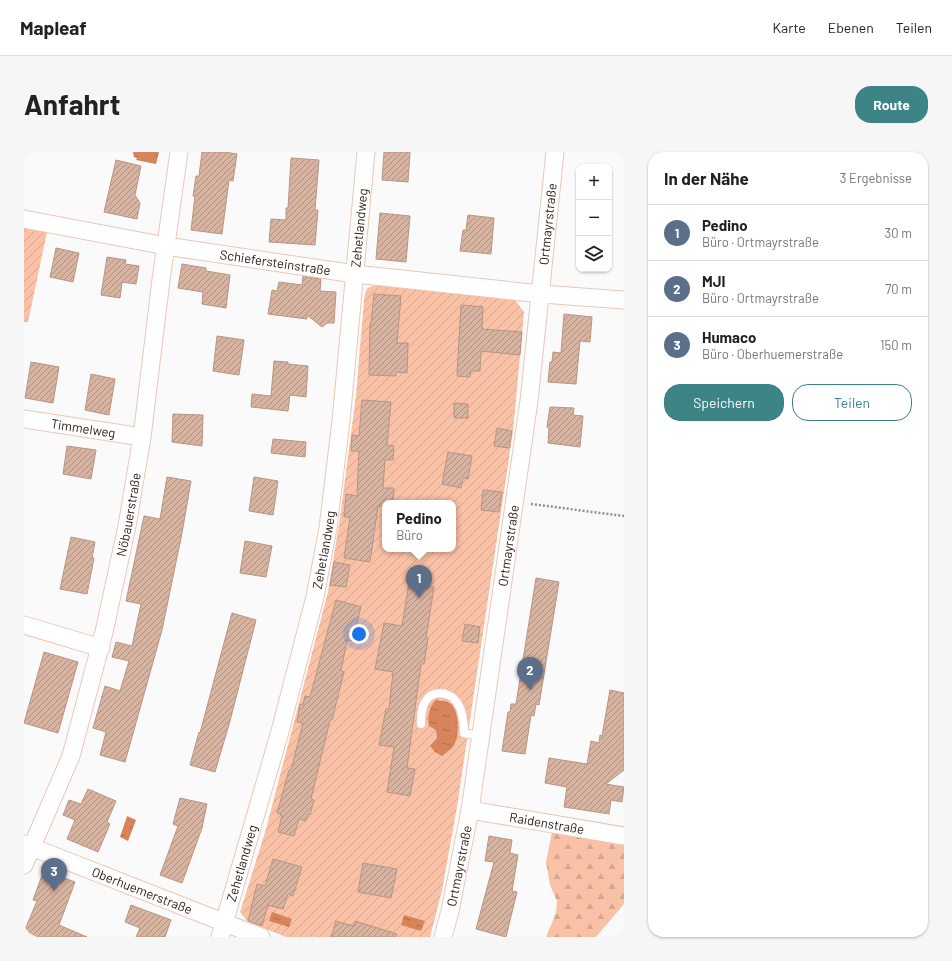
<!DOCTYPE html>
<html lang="de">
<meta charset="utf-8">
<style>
:root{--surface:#fff;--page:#f6f6f6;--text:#222;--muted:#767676;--line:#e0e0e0;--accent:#3c8486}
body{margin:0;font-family:Barlow,sans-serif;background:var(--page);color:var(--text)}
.controls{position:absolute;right:12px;top:12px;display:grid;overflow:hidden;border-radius:8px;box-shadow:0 1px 3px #0004}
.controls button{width:36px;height:36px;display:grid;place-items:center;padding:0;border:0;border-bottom:1px solid var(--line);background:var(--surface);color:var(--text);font:20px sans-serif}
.you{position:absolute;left:335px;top:482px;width:14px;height:14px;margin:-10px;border:3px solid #fff;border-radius:50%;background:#1a73e8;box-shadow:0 0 0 6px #1a73e833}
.badge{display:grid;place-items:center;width:26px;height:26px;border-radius:50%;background:var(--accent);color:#fff;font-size:13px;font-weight:700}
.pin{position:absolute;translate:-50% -33px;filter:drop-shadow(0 1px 2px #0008)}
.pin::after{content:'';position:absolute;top:21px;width:14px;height:12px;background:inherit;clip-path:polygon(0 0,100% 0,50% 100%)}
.popup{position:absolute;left:358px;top:348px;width:74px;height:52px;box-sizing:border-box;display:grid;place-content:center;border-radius:8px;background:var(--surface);filter:drop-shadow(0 1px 3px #0005);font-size:13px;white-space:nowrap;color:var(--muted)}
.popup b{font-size:15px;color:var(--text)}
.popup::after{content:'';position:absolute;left:50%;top:100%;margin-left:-8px;border:8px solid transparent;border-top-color:var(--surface)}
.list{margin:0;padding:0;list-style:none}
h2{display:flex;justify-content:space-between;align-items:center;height:52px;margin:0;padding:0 16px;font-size:17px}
h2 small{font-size:13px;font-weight:400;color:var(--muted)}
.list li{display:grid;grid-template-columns:26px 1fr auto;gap:12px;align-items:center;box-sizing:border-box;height:56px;padding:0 16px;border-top:1px solid var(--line)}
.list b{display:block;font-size:15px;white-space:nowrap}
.list p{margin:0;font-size:13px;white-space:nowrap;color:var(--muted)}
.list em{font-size:13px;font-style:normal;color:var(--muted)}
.actions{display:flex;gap:8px;padding:12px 16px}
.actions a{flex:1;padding:9px 0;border:1px solid var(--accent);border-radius:16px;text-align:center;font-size:14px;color:var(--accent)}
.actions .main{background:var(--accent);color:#fff}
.icon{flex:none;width:22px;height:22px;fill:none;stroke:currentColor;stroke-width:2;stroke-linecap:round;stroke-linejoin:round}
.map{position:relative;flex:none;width:600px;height:785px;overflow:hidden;border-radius:16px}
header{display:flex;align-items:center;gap:24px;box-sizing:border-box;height:56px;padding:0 20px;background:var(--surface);border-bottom:1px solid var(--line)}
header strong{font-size:19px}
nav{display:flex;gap:22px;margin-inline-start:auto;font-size:14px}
.intro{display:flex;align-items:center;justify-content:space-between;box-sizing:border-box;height:96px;padding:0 24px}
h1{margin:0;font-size:28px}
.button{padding:10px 18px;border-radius:16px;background:var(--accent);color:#fff;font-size:14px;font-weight:700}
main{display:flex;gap:24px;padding:0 24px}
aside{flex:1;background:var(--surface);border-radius:16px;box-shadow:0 1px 3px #0004}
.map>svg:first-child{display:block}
.forest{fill:url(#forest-firs)}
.garden{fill:url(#garden-furrows);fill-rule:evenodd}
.water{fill:url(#water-ripples)}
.building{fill:url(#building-hatch);stroke:#b89584}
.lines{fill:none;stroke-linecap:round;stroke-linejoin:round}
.lane-casing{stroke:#ecc7b5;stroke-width:10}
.street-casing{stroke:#ecc7b5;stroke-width:19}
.path{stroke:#958e8a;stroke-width:2.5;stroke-dasharray:2 2;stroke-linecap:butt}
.lane{stroke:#fff;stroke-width:8}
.street{stroke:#fff;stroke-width:17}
.labels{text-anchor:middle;stroke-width:4;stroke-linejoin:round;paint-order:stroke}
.street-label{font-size:13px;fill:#2e2019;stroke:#fff}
</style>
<header>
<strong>Mapleaf</strong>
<nav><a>Karte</a><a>Ebenen</a><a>Teilen</a></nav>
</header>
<div class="intro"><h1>Anfahrt</h1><a class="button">Route</a></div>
<main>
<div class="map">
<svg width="600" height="785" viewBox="0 0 600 785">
<defs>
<pattern id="forest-firs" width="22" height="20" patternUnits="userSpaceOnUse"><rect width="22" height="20" fill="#f9c1a6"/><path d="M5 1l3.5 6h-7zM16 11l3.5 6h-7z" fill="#d6a68e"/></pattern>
<pattern id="garden-furrows" width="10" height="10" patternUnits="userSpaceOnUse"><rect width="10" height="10" fill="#f9c1a6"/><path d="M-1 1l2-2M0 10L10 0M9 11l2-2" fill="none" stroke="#d6a68e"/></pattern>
<pattern id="water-ripples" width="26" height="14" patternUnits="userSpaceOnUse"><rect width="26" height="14" fill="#d8845a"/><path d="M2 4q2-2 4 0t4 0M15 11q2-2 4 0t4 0" fill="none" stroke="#b06c4a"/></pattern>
<pattern id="building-hatch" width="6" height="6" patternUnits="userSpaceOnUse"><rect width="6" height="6" fill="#d7b3a1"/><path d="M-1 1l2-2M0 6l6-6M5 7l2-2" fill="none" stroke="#af9182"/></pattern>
</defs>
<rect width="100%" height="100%" fill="#fafafa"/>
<path class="forest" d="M528,680L600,692V752L572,785H522L532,761L533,749L526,733L522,710Z"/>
<path class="garden" d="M0,76L23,80L4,170H0Z
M353,133L491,148L500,160L489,279L433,655L418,738L406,785H262L224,770L216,760L242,677L304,440L316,366L332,243L340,148C342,138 341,135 353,133ZM361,351H429V397H361Z"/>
<path class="water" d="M109,0H135L132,12L112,8L113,6L110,5Z
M412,548C417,549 423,549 427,552C436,560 436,587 428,596C425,599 421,601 418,604L411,600L406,594L413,586L412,578L405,574C403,564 405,556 412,548Z
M103,664L112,668L104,689L96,685Z
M248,760L268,767L265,775L245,769Z
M380,763L401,769L397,779L377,773Z"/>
<path class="building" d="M178,0H201L213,2L209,29L205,28L198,82L167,78L171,44H169L172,24H175Z
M360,0H386L384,30L358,28Z
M267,6L295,8L291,58H294L291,93L245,90L247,67L262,68V56H264Z
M92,8L117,14L111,43L116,51L113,67L80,60Z
M356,61L386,64L382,110L352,107Z
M444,63L470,66L467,102L436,99L439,78H442Z
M32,96L55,101L49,130L26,125Z
M83,105L102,108L101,112L115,114L112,132L98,130L96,146L77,143Z
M158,112L182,116V119L206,123L202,156L178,152L179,140L154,136Z
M279,124L297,127L296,139L312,140L310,171H303L298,175L283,163V167L244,162L248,138L253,139L255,130L278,133Z
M350,142L377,144L373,191H384L383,221L372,220V224L345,223L346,171H347Z
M437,153L459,155L458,177L498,180L496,203L457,199L456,219H447L446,225L433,224Z
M540,162L568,165L566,190L556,189L552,232L524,230L526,210H528L529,200L537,201Z
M193,184L220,188L215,223L189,219Z
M250,209L264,210V212L284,214L282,245L266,243L264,259L227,255L228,242L247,244Z
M7,210L35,215L29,251L1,246Z
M67,222L91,227L85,263L61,258Z
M338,248L367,250L363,293L370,294L369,308H361L359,336H370L369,351H361V354H354L346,410L320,406L326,365H320L322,342L333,344L335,299H327L328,283L335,284Z
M430,251L444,252V266H430Z
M526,255L550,256L549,263L559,264L556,295L524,291L525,276L523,275Z
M149,262L179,263L178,294L148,290Z
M473,276L488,279L485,296L470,294Z
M249,287L282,290L281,305L247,301Z
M43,294L72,298L67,327L39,322Z
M424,300L448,304L444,327L439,326L437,336L418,332Z
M143,325L167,329L158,381L138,478L101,610L76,603L82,580L69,576L81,534L96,539L105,509L88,505L92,490L108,494L117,452L102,449L120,364L136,367Z
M230,325L254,329L249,363L225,359Z
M459,338L478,340L475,360L457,358Z
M47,385L71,390L68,406H70L63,442L36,437Z
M221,389L248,394L242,425L216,421Z
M310,410L326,413L322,435L306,433Z
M512,426L535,430L515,553L512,552L510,564L507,563L501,602L478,599L484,560H486L487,552H492Z
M385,431L410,435L402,486H404L400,512H397L383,616L391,617L386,644L363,640L370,595L355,593L362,557H365L369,520L351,517L360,471L378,474Z
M312,448L337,455L328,489L323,488L317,519L320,520L308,568H306L287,647L290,648L286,663L284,662L282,669L275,667L270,684L254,680L258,663L253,661L265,618H267L279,571L273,570L276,552L279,553L281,544L286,545Z
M208,461L232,468L206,569L191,620L166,613L175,580L176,581Z
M441,472L456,475L454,491L438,489Z
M20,500L54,510L34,581L0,571Z
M586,538L600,541V618L582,632L600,635L598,650L587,648L585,662L540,655L543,635L521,631L525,606L563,612L567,589L575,591L576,583L578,584Z
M64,637L92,649L83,670L86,672L74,700L43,687L51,668L39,663L45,648L57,652Z
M156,646L183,652L178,676L158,731L136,723L154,674L149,672Z
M465,684L488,688L486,701L494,703L488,739L493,740L482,785L452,777L470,710L461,709Z
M249,707L278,715L269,744L264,742L259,757L244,753L238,774L224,769L233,732L241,734Z
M339,711L373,717L367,746L334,740Z
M20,718L51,730L35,773L63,785H0V780L13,749L9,748Z
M107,753L147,768L141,785H112L116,776L101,770Z
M312,769L329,774L331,769L373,782L372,785H307Z"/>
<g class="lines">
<defs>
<path id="lane" d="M397,572C397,564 397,557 401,550C407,538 424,539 432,549C439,558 440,570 440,581L456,584"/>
<g id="street">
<path id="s1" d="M0,67L142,94L331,122L517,142L600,148"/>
<path id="s2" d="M0,267L118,285"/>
<path d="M0,473L77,496"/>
<path id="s3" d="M446,658L600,684"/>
<path id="s4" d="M0,692L237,785"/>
<path id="s5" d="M0,713L47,604L80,480L103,374L118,285L137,128L155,0"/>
<path id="s6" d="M196,785L255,583L291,445L304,376L317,269L342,0"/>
<path id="s7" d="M419,785L426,759L446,658L505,249L531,0"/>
</g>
</defs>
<use href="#lane" class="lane-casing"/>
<use href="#street" class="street-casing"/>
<path class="path" d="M507,352L600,364"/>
<use href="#lane" class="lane"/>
<use href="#street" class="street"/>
</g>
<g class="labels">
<g class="street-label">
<text dy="5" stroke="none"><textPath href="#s7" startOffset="721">Ortmayrstraße</textPath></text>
<text dy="5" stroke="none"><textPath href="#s6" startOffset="725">Zehetlandweg</textPath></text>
<text dy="5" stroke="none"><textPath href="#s1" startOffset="255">Schiefersteinstraße</textPath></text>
<text dy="5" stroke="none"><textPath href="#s2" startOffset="60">Timmelweg</textPath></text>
<text dy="5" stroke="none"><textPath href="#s5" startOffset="367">Nöbauerstraße</textPath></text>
<text dy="5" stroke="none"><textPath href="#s7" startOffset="397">Ortmayrstraße</textPath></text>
<text dy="5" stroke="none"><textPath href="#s6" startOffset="401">Zehetlandweg</textPath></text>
<text dy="5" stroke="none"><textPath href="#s3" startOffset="78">Raidenstraße</textPath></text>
<text dy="5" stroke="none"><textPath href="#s6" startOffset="77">Zehetlandweg</textPath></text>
<text dy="5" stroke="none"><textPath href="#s7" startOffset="73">Ortmayrstraße</textPath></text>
<text dy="5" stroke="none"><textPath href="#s4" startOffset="127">Oberhuemerstraße</textPath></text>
</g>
</g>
</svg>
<div class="controls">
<button>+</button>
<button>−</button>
<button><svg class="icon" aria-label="layers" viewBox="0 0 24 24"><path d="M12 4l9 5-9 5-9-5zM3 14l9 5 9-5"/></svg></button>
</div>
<div class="you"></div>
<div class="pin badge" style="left:395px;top:446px;background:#5c6f8a">1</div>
<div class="popup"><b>Pedino</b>Büro</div>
<div class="pin badge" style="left:506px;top:538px;background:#5c6f8a">2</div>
<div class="pin badge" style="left:30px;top:739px;background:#5c6f8a">3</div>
</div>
<aside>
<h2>In der Nähe<small>3 Ergebnisse</small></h2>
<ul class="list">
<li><span class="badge" style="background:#5c6f8a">1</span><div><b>Pedino</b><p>Büro · Ortmayrstraße</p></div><em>30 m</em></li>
<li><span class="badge" style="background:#5c6f8a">2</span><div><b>MJI</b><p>Büro · Ortmayrstraße</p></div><em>70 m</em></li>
<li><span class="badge" style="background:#5c6f8a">3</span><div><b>Humaco</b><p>Büro · Oberhuemerstraße</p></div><em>150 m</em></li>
</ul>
<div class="actions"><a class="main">Speichern</a><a>Teilen</a></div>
</aside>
</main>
